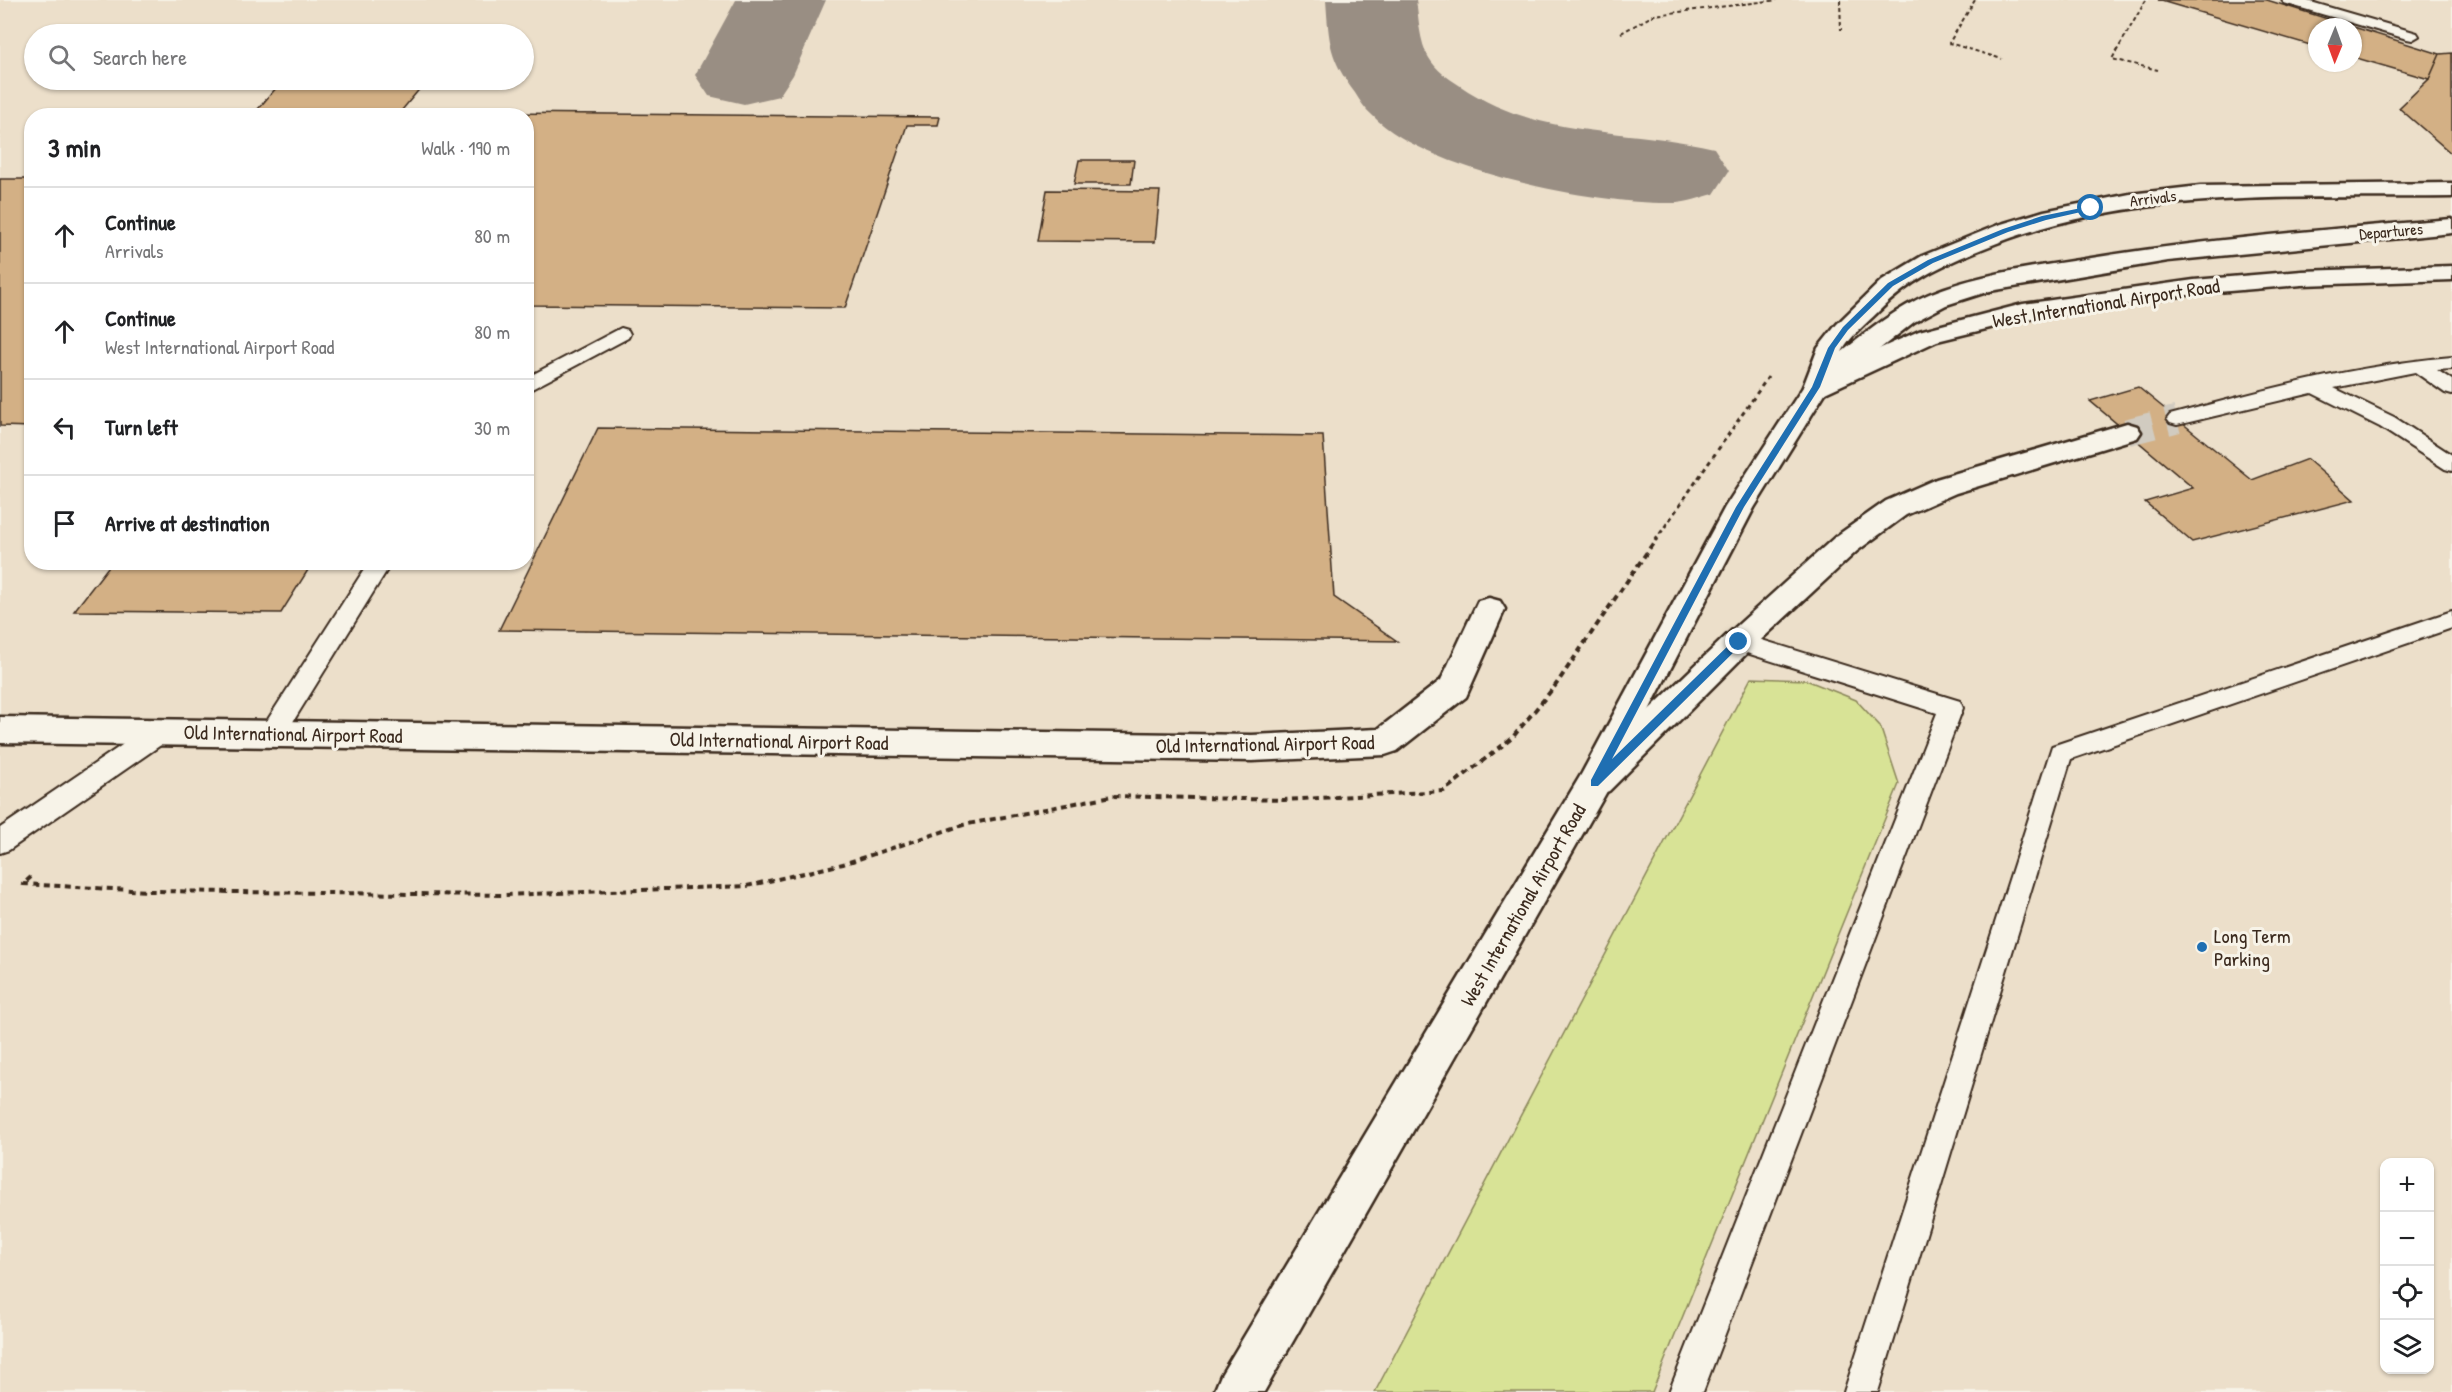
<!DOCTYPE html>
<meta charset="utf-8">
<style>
:root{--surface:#fff;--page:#f2f2f2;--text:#202124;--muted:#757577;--line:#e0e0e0}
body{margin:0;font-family:"Patrick Hand",sans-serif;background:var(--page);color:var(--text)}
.controls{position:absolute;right:18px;bottom:18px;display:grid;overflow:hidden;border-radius:12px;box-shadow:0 2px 4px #0004}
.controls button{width:54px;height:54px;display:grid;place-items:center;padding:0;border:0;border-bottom:2px solid var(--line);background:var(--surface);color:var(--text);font:30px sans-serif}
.compass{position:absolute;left:2308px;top:18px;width:54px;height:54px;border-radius:50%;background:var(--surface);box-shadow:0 2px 4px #0004;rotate:181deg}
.stop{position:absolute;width:18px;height:18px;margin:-14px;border:4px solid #1f6fb2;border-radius:50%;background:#fff}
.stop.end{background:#1f6fb2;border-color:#fff;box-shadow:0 2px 6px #0008}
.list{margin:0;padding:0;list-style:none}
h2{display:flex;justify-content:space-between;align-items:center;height:78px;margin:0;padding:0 24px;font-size:26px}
h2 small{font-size:20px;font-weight:400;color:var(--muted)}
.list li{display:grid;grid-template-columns:39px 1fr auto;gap:18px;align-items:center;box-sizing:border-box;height:96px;padding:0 24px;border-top:2px solid var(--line)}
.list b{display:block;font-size:22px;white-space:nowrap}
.list p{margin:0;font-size:20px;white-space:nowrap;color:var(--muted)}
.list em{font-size:20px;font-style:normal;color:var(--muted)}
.icon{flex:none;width:33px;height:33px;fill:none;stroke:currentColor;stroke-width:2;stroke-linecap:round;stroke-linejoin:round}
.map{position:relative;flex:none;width:2452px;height:1392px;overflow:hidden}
.search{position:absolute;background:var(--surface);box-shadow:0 2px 4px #0004;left:24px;top:24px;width:510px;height:66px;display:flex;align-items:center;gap:15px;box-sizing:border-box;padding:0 21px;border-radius:33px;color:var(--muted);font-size:22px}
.panel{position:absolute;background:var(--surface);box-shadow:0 2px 4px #0004;left:24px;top:108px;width:510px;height:462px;border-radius:24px}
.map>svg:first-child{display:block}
.built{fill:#ecdfca;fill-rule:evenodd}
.green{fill:#d8e396;stroke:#8a865a;stroke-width:1.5}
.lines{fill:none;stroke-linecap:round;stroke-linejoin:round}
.taxiway{fill:#998e83;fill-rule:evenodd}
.building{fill:#d3b085;stroke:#3b2a1e;stroke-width:1.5}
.street-tunnel{stroke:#d1cbc0;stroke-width:27;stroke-dasharray:27 14;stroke-linecap:butt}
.lane-casing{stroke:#3b2a1e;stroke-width:4}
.street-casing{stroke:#3b2a1e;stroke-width:5}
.primary-casing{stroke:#3b2a1e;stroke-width:5}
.path-far2{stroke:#3b2a1e;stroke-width:2;stroke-dasharray:4 3;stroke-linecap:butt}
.path-far1{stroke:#3b2a1e;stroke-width:3;stroke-dasharray:4.5 4;stroke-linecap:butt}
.path{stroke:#3b2a1e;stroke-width:4;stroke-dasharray:6 4.5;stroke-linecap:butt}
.lane{fill:#f7f3e8;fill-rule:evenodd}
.street{fill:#f7f3e8;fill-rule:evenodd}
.primary{fill:#f7f3e8;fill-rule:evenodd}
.route{fill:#1f6fb2}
.poi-dot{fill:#1f6fb2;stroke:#f7f3e8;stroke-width:2}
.labels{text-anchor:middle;stroke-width:6;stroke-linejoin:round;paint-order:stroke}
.far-street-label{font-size:16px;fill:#3b2a1e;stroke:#f7f3e8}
.street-label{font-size:20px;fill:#3b2a1e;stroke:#f7f3e8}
.poi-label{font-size:20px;fill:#3b2a1e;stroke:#f7f3e8;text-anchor:start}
</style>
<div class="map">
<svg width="2452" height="1392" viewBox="0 0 2452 1392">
<rect width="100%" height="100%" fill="#f7f3e8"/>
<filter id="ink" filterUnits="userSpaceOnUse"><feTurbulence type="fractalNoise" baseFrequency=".0167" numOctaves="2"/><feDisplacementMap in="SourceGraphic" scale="12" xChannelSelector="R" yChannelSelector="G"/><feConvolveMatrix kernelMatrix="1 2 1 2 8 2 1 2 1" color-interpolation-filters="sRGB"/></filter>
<g filter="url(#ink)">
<path class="built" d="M0,0H2452V1392H0ZM2317,27H2353V63H2317ZM34,34H524V80H34ZM32,116H526V562H32ZM2384,1162H2430V1370H2384Z"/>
<path class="green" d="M1751,678L1806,680L1856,700L1880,726L1899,784L1652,1392H1375Z"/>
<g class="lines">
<path class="taxiway" d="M736,0H826L793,75L779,96L744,104L709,96L695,75Z
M1326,0H1416C1419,18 1419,42 1429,58C1436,70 1448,78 1459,85C1538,140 1626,127 1714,148L1729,171L1714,194C1701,197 1687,203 1674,203C1598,205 1425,171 1372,115C1365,109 1360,101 1355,93C1329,58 1329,43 1326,0Z"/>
</g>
<path class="building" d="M2158,0H2267L2440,54L2429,79L2353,57V27H2317V47Z
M2158,0H2267L2440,54L2452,53V154L2399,108L2429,79L2353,57V27H2317V47Z
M283,80H427L397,116H252Z
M492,113L940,117L938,125H907L845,308L526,305V116H491Z
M1079,160H1134L1131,184H1074Z
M0,179H32V427L0,426Z
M1047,190L1160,191L1155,242L1038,241Z
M2138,387L2252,480L2307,459L2354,500L2192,542L2145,502L2193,488L2090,401Z
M598,428L1323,436L1334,597L1397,641L499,630Z
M112,562H313L281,613L74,611Z"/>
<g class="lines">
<path class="street-tunnel" d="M2127,432L2177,419"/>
<defs>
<path id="lane" d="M2282,0H2304L2417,33L2419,36L2412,40L2407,39L2284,3Z
M621,328L628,330L630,334L628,338L526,392V378Z
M2452,357V369L2437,370L2452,380V395L2445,393L2415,372L2334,388L2394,417L2452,455V471L2445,469L2380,427L2312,393L2177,425L2170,423L2167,419L2170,415C2262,390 2357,365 2452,357Z
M369,562H392L281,741L272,744L263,741L260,734L263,727Z
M2452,611V628L2071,759L1878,1392H1844L2052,746Z
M1739,633L1960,701L1963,708L1703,1392H1669L1937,713L1731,648L1727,642L1731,636Z
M159,723L168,726L171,733L168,740L9,850L0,853V828L150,726Z"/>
<path id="street" d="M2452,266V280L2302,285L2194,294L2023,320L1937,341L1825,393L1816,395L1807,393L1803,387L1807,381L1919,331L2023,304L2194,280L2302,271Z
M2127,423L2137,426L2141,432L2137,438L1956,493L1906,515L1857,551L1750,650L1609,791L1597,795L1585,791L1580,781L1585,771L1728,634L1835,537L1886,501L1936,479Z
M1489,598L1500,601L1505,609L1466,697L1397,751L1385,755L1252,761L0,743V717L1252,735L1378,729L1441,680L1478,601Z"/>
<path id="primary" d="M2452,183V197C2294,199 2130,187 1982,249C1940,266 1911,279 1878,312C1866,324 1850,336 1842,352C1869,330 1897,308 1929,294C1978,274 2033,267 2085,259C2206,239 2329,229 2452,219V233L2168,261L1990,291L1946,305L1914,322L1827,390L1754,508L1606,793L1264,1392H1214L1221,1375L1582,773L1725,507L1803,387L1818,348L1837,324L1882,280L1922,256L1998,225L2044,211L2130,194L2200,186Z"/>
</defs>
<use href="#lane" class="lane-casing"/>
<use href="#street" class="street-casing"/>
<use href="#primary" class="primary-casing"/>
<path class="path-far2" d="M1840,0L1841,30
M1975,0L1949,43L2002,59
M2146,0L2112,59L2158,70
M1621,33L1654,15L1777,0"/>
<path class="path-far1" d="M1655,541L1768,377"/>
<path class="path" d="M31,877L23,884L149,891L504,895L747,886L843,864L963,825L1112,796L1284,800L1444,791L1512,738L1555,686L1656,539"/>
<use href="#lane" class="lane"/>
<use href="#street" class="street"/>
<use href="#primary" class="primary"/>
</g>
</g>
<path class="route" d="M2091,206L2094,209L2046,220L2008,232L1933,263L1893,286L1848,330L1835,348L1820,387L1744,507L1612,759L1735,639H1742V644L1598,786H1591V780L1736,507L1812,387L1828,348L1843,327L1888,283L1928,260L2003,229L2042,216Z"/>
<circle class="poi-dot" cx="2202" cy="947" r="6"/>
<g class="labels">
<g class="far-street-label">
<text transform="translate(2153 198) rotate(-7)" y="6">Arrivals</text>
<text transform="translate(2391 231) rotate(-5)" y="6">Departures</text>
</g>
<g class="street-label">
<text transform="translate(2106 303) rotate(-9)" y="7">West International Airport Road</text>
<text transform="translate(293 734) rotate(1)" y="7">Old International Airport Road</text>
<text transform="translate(779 741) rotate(1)" y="7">Old International Airport Road</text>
<text transform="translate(1265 744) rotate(-1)" y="7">Old International Airport Road</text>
<text transform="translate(1523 905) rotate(-60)" y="7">West International Airport Road</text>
</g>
<g class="poi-label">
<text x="2214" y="943">Long Term<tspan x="2214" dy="23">Parking</tspan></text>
</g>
</g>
</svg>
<div class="controls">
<button>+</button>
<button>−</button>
<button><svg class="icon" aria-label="locate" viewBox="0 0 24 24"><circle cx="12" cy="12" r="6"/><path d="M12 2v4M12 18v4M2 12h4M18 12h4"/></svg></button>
<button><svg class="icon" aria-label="layers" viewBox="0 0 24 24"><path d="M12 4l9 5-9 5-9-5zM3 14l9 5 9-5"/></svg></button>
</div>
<svg class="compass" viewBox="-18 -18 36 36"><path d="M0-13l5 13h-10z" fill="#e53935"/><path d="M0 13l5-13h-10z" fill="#757577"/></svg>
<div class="stop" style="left:2091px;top:208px"></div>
<div class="stop end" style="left:1739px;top:642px"></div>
<div class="search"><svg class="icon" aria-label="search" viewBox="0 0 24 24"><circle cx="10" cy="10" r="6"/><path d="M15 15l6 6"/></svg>Search here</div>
<section class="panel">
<h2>3 min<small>Walk · 190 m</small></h2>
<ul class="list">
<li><svg class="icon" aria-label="ahead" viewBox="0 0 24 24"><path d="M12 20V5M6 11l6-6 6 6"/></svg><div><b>Continue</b><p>Arrivals</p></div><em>80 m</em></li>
<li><svg class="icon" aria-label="ahead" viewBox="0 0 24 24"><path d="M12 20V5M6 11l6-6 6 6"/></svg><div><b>Continue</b><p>West International Airport Road</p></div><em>80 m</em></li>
<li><svg class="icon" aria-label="left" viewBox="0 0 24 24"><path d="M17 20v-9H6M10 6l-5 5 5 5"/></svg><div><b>Turn left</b></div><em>30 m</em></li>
<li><svg class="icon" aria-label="arrive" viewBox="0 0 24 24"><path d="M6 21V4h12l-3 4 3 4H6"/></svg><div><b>Arrive at destination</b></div></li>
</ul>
</section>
</div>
